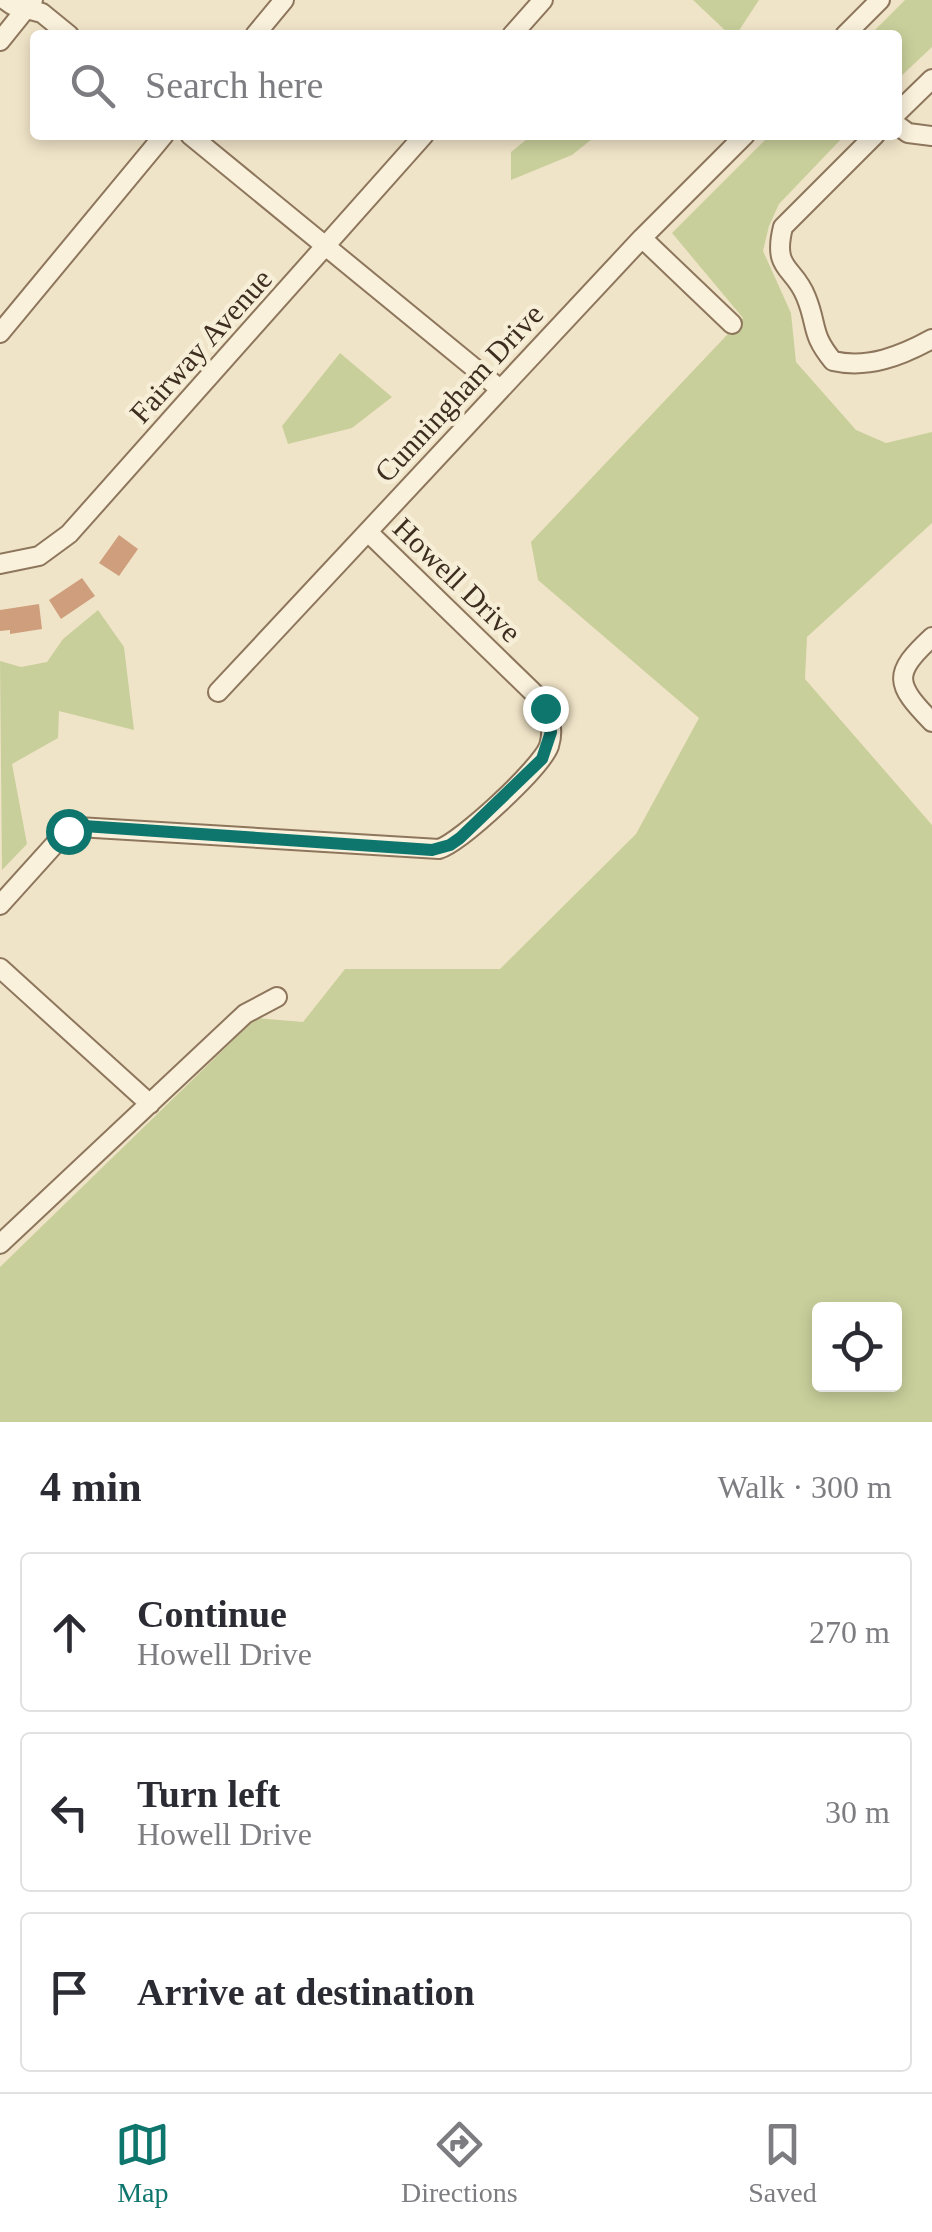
<!DOCTYPE html>
<meta charset="utf-8">
<style>
:root{--surface:#fff;--page:#f2f2f3;--text:#2b2b33;--muted:#7c7c81;--line:#e1e1e2;--accent:#0f766e}
body{margin:0;font-family:"Times New Roman",serif;background:var(--page);color:var(--text)}
.controls{position:absolute;right:30px;bottom:30px;display:grid;overflow:hidden;border-radius:10px;box-shadow:0 5px 15px #0003}
.controls button{width:90px;height:90px;display:grid;place-items:center;padding:0;border:0;border-bottom:2px solid var(--line);background:var(--surface);color:var(--text);font:50px sans-serif}
.stop{position:absolute;width:30px;height:30px;margin:-22px;border:8px solid #0f766e;border-radius:50%;background:#fff}
.stop.end{background:#0f766e;border-color:#fff;box-shadow:0 2px 10px #0008}
.list{margin:0;padding:0;list-style:none}
h2{display:flex;justify-content:space-between;align-items:center;height:130px;margin:0;padding:0 40px;font-size:42px}
h2 small{font-size:32px;font-weight:400;color:var(--muted)}
.list li{display:grid;grid-template-columns:65px 1fr auto;gap:30px;align-items:center;box-sizing:border-box;height:160px;margin:0 20px 20px;padding:0 20px;border:2px solid var(--line);border-radius:10px}
.list b{display:block;font-size:38px;white-space:nowrap}
.list p{margin:0;font-size:32px;white-space:nowrap;color:var(--muted)}
.list em{font-size:32px;font-style:normal;color:var(--muted)}
.icon{flex:none;width:55px;height:55px;fill:none;stroke:currentColor;stroke-width:2;stroke-linecap:round;stroke-linejoin:round}
.map{position:relative;flex:none;width:932px;height:1422px;overflow:hidden}
.search{position:absolute;background:var(--surface);box-shadow:0 5px 15px #0003;left:30px;right:30px;top:30px;height:110px;display:flex;align-items:center;gap:25px;box-sizing:border-box;padding:0 35px;border-radius:10px;color:var(--muted);font-size:38px}
.sheet{height:670px;background:var(--surface)}
nav{display:flex;justify-content:space-around;align-items:center;box-sizing:border-box;height:140px;border-top:2px solid var(--line);background:var(--surface);font-size:28px;color:var(--muted)}
nav a{display:grid;justify-items:center;gap:5px}
nav .on{color:var(--accent)}
.map>svg:first-child{display:block}
.green{fill:#c9cf9b;fill-rule:evenodd}
.building{fill:#cf9f7d}
.lines{fill:none;stroke-linecap:round;stroke-linejoin:round}
.minor-casing{stroke:#8d765c;stroke-width:22}
.minor{stroke:#faf1dc;stroke-width:18}
.route{stroke:#0f766e;stroke-width:12}
.labels{text-anchor:middle;stroke-width:9;stroke-linejoin:round;paint-order:stroke}
.street-label{font-size:30px;fill:#3d2e20;stroke:#f7eed8}
</style>
<div class="map">
<svg width="932" height="1422" viewBox="0 0 932 1422">
<rect width="100%" height="100%" fill="#f0e4c8"/>
<path class="green" d="M693,0H759L736,35H730Z
M905,0H932V47L897,80V35H870Z
M532,135H597L572,155L511,180V152Z
M770,135H845L779,204L769,226L763,251L791,313L796,362L856,430L886,443L932,432V523L807,637L805,679L932,825V1422H0V1267L256,1018L303,1022L345,969H500L636,834L699,718L538,580L531,542L743,318L672,233ZM820,1310H894V1384H820Z
M340,353L392,397L352,428L288,444L282,426Z
M98,610L124,647L134,730L59,711L58,738L12,764L27,844L2,870L0,661L21,667L47,662L63,639Z"/>
<path class="building" d="M119,535L138,549L119,576L99,563Z
M82,578L95,596L61,619L49,600Z
M39,604L42,629L10,634V630L0,631V610Z"/>
<g class="lines">
<defs>
<path id="minor" d="M5,0L12,5L42,13L69,35
M255,35L284,0
M512,35L543,0
M845,35L880,0
M0,41L33,0
M897,113L932,79
M897,125L908,133L932,136
M190,135L500,389
M875,135L783,227C772,271 794,266 806,297C818,326 810,333 833,361C868,369 901,356 932,339
M642,238L732,324
M0,333L164,135
M0,564L39,556L69,534L424,135
M932,637C892,674 895,684 932,722
M218,692L642,238L745,135
M0,905L64,834L78,827L439,849C461,842 541,768 549,746C554,730 550,714 541,700L368,532
M0,968L150,1104
M0,1244L245,1014L277,997"/>
</defs>
<use href="#minor" class="minor-casing"/>
<use href="#minor" class="minor"/>
</g>
<g class="lines">
<path class="route" d="M68,831L84,826L432,850L450,845L460,838L542,759L551,732L545,708"/>
</g>
<g class="labels">
<g class="street-label">
<text transform="translate(201 346) rotate(-48)" y="10">Fairway Avenue</text>
<text transform="translate(459 393) rotate(-47)" y="10">Cunningham Drive</text>
<text transform="translate(457 580) rotate(44)" y="10">Howell Drive</text>
</g>
</g>
</svg>
<div class="controls">
<button><svg class="icon" aria-label="locate" viewBox="0 0 24 24"><circle cx="12" cy="12" r="6"/><path d="M12 2v4M12 18v4M2 12h4M18 12h4"/></svg></button>
</div>
<div class="stop" style="left:68px;top:831px"></div>
<div class="stop end" style="left:545px;top:708px"></div>
<div class="search"><svg class="icon" aria-label="search" viewBox="0 0 24 24"><circle cx="10" cy="10" r="6"/><path d="M15 15l6 6"/></svg>Search here</div>
</div>
<section class="sheet">
<h2>4 min<small>Walk · 300 m</small></h2>
<ul class="list">
<li><svg class="icon" aria-label="ahead" viewBox="0 0 24 24"><path d="M12 20V5M6 11l6-6 6 6"/></svg><div><b>Continue</b><p>Howell Drive</p></div><em>270 m</em></li>
<li><svg class="icon" aria-label="left" viewBox="0 0 24 24"><path d="M17 20v-9H6M10 6l-5 5 5 5"/></svg><div><b>Turn left</b><p>Howell Drive</p></div><em>30 m</em></li>
<li><svg class="icon" aria-label="arrive" viewBox="0 0 24 24"><path d="M6 21V4h12l-3 4 3 4H6"/></svg><div><b>Arrive at destination</b></div></li>
</ul>
</section>
<nav>
<a class="on"><svg class="icon" aria-label="map" viewBox="0 0 24 24"><path d="M3 6l6-2 6 2 6-2v14l-6 2-6-2-6 2zM9 4v14M15 6v14"/></svg>Map</a>
<a><svg class="icon" aria-label="directions" viewBox="0 0 24 24"><path d="M12 3l9 9-9 9-9-9zM9 14v-3h6M13 9l2 2-2 2"/></svg>Directions</a>
<a><svg class="icon" aria-label="saved" viewBox="0 0 24 24"><path d="M7 4h10v16l-5-4-5 4z"/></svg>Saved</a>
</nav>
